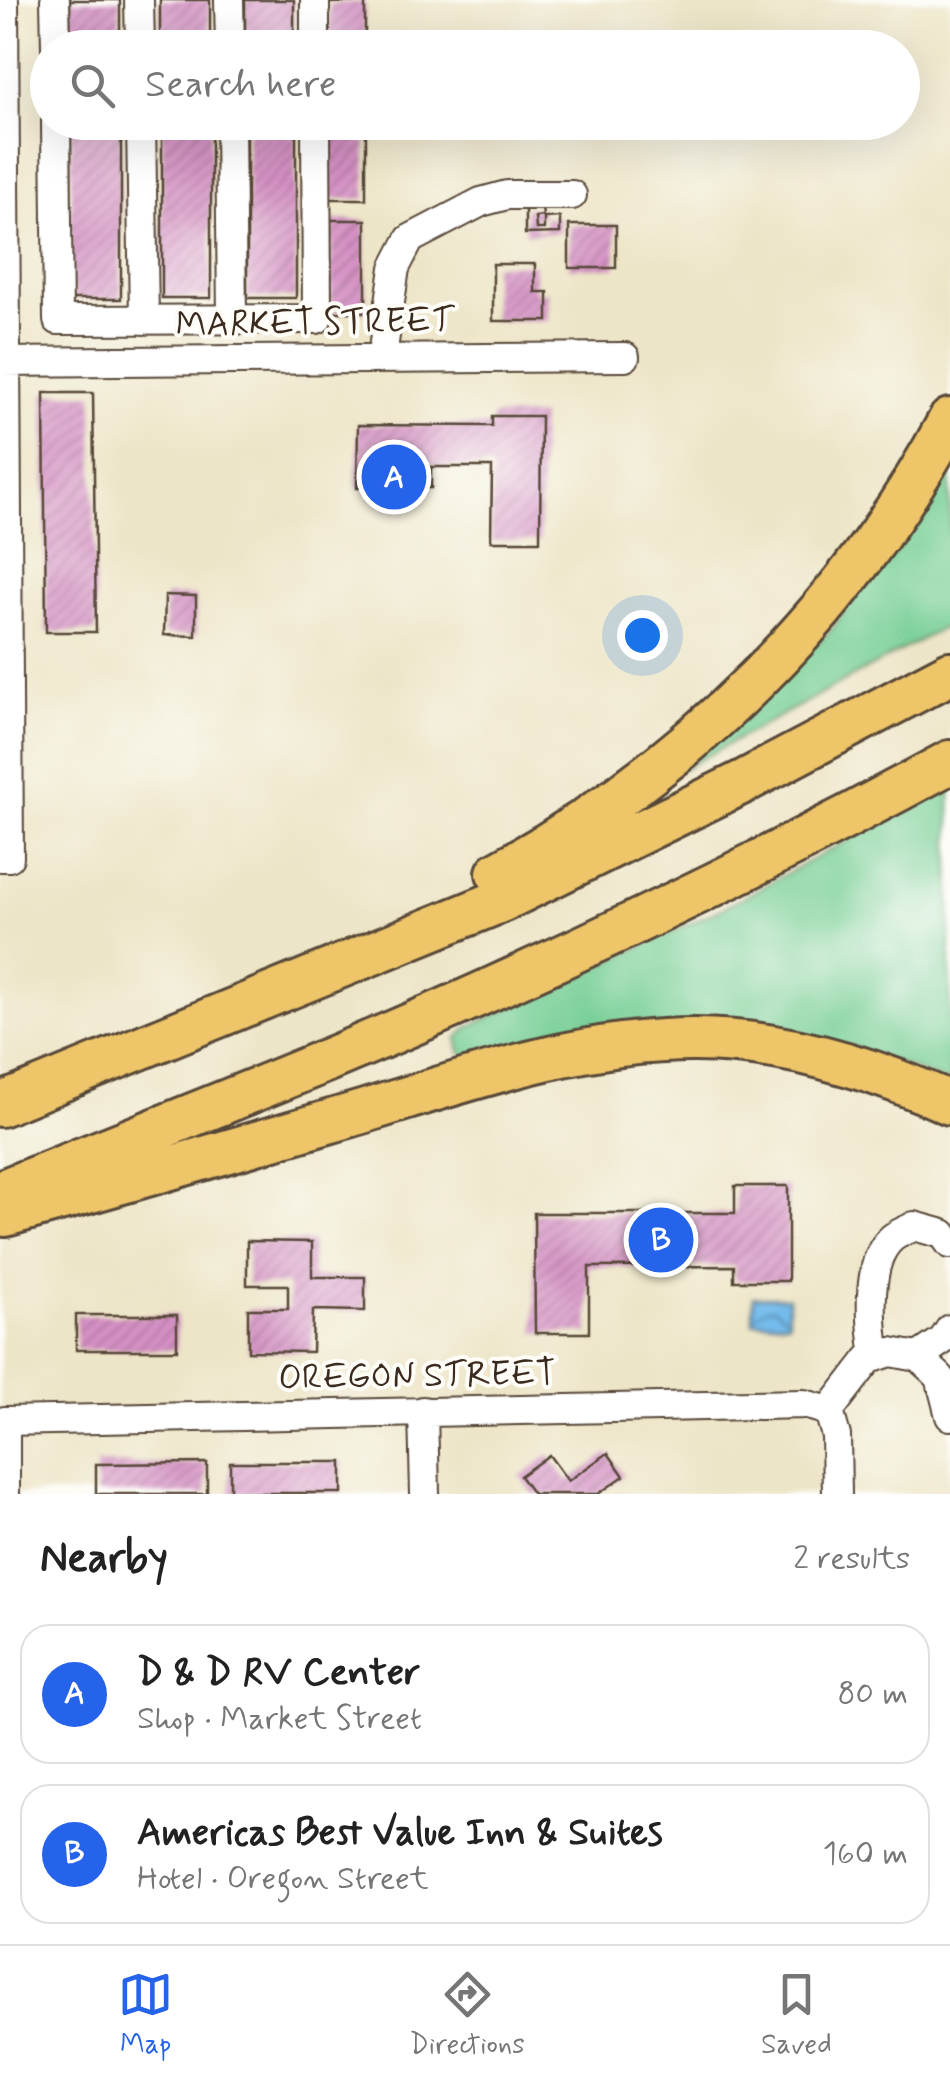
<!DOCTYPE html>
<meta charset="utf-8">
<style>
:root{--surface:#fff;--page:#f2f2f2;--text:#222;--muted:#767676;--line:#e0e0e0;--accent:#2563eb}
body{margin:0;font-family:Mynerve,sans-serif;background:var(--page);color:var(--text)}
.you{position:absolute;left:642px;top:635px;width:35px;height:35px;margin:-25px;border:8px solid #fff;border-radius:50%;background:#1a73e8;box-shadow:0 0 0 15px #1a73e833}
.badge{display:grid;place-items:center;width:65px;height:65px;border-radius:50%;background:var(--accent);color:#fff;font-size:32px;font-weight:700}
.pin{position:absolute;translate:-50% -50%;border:5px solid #fff;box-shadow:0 2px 10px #0006}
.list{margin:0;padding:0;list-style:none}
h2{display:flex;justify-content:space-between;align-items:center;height:130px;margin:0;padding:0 40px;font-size:42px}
h2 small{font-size:32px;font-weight:400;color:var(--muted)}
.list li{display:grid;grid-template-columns:65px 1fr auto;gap:30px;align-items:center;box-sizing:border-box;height:140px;margin:0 20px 20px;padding:0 20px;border:2px solid var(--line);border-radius:30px}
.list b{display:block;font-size:38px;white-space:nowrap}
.list p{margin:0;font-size:32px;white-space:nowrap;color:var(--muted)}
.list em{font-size:32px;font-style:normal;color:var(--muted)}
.icon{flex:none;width:55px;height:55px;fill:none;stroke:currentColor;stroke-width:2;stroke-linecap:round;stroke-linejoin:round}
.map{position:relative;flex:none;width:950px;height:1494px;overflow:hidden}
.search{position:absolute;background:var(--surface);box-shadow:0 10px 40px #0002;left:30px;right:30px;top:30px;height:110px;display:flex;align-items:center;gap:25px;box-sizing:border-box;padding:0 35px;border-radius:55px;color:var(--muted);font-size:38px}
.sheet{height:450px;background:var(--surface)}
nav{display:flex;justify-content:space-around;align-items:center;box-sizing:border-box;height:140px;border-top:2px solid var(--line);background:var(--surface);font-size:28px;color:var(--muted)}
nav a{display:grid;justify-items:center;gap:5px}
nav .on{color:var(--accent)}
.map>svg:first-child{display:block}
.green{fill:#75ce94;stroke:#587c59;stroke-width:2.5}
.water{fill:url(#water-waves);stroke:#577284;stroke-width:2.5}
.building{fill:url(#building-hatch)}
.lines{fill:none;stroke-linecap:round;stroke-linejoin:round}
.minor-casing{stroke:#564637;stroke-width:32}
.highway-casing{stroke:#564637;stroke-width:48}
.minor{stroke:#fff;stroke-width:28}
.highway{stroke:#eec569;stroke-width:42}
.labels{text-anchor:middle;stroke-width:8;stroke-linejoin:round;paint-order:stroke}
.street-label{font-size:35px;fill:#3b2a1e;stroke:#fdfcf7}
</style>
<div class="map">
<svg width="950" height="1494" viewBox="0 0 950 1494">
<defs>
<pattern id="water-waves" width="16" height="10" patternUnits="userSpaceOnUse" patternTransform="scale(2.5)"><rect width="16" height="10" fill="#73bbeb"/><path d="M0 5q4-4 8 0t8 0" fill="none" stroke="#6098be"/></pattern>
<pattern id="building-hatch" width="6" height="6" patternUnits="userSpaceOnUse" patternTransform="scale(2.5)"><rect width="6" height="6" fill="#d591c5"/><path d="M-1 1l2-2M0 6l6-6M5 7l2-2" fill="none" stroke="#ae779f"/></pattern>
</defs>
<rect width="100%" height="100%" fill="#fdfcf7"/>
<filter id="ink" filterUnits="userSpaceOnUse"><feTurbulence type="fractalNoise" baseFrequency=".01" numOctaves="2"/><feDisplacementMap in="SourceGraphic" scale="20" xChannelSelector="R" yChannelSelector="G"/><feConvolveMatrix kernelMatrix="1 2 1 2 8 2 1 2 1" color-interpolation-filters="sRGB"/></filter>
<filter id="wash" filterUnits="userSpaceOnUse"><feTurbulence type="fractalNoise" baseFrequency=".0048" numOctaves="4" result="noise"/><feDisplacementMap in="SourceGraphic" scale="40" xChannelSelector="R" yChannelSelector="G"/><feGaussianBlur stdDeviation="2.25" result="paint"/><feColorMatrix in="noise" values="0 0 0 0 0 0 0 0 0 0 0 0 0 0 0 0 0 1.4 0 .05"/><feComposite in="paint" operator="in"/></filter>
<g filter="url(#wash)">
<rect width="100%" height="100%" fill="#ede5c7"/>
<path class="green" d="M950,447V624L677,772L732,726L831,630L914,509Z
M950,785V1083L856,1048L472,1059L460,1052L457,1039L468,1027L719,910Z"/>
<path class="water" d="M753,1297H788V1322H753Z"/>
<g id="blocks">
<path class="building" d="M70,0H120V48H70Z
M160,0H210V48H160Z
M245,0H294V48H245Z
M365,2V48H330L329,3Z
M71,122H121V299H71Z
M162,122H211V298H162Z
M247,122H296V298H247Z
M330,122H366V199H330Z
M525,208H542L543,216L535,217L536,229H544V218L560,217V233L525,234Z
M331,220H366V312H331Z
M569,225H616V268H569Z
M493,264H535V292H548V321H493Z
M44,393H93L96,632H46Z
M492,416H541L540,541H491L492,467H431V488H357L358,425L492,426Z
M165,595L196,596V636L164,635Z
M735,1186H788V1281H734V1266L589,1267V1333H535L534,1213H735Z
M247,1241L312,1242V1277H365V1311L313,1310L312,1352L248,1351V1309H288V1285H247Z
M76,1315H177V1350H76Z
M608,1453L624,1476L598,1494H533L520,1476L549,1455L568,1481Z
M230,1462H342V1493H230Z
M207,1463V1494H96V1464Z"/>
</g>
</g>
<g filter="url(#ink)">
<use href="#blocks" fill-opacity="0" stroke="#564637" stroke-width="2.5"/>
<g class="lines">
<defs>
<path id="minor" d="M55,0L56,48
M139,0L140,48
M229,0L230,48
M315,0V48
M56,122L58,320L317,319L316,122
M141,122L144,320
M230,122L232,319
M382,356L395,268L410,239L481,202L507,195H572
M0,362L625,357
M0,857H9L4,0
M876,1357C871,1325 865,1261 892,1238C898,1233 908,1230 914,1226L943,1234L950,1244
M918,1357L943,1340L950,1329
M423,1411L425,1494
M829,1411L869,1359L891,1352L918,1357L940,1377L950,1416
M829,1411L836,1436L837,1494
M5,1494V1421L804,1404L829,1411"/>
<path id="highway" d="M498,873C688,769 848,611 950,420
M0,1105L503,900L745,781L950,673
M0,1192C166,1125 333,1061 496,987C650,918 801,843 950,762
M5,1215C125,1182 243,1147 362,1112C470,1079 580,1040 694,1040C783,1040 870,1067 950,1103"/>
</defs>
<use href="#minor" class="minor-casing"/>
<use href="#highway" class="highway-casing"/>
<use href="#minor" class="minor"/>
<use href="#highway" class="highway"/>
</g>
</g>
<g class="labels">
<g class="street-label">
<text transform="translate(315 321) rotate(-1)" y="12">MARKET STREET</text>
<text transform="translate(417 1374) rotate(-1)" y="12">OREGON STREET</text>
</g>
</g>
</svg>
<div class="you"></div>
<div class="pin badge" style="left:394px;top:477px">A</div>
<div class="pin badge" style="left:661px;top:1240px">B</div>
<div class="search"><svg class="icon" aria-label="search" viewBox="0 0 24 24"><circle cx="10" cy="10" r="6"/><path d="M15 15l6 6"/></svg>Search here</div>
</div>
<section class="sheet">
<h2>Nearby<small>2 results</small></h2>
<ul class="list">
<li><span class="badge">A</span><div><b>D &amp; D RV Center</b><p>Shop · Market Street</p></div><em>80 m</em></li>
<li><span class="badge">B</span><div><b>Americas Best Value Inn &amp; Suites</b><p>Hotel · Oregon Street</p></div><em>160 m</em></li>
</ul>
</section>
<nav>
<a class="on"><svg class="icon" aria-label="map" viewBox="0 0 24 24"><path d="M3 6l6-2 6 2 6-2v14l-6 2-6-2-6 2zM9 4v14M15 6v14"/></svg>Map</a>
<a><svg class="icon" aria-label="directions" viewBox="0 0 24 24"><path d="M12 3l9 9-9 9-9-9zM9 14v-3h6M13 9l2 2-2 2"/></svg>Directions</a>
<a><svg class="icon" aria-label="saved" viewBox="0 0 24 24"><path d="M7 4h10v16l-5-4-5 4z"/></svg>Saved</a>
</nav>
